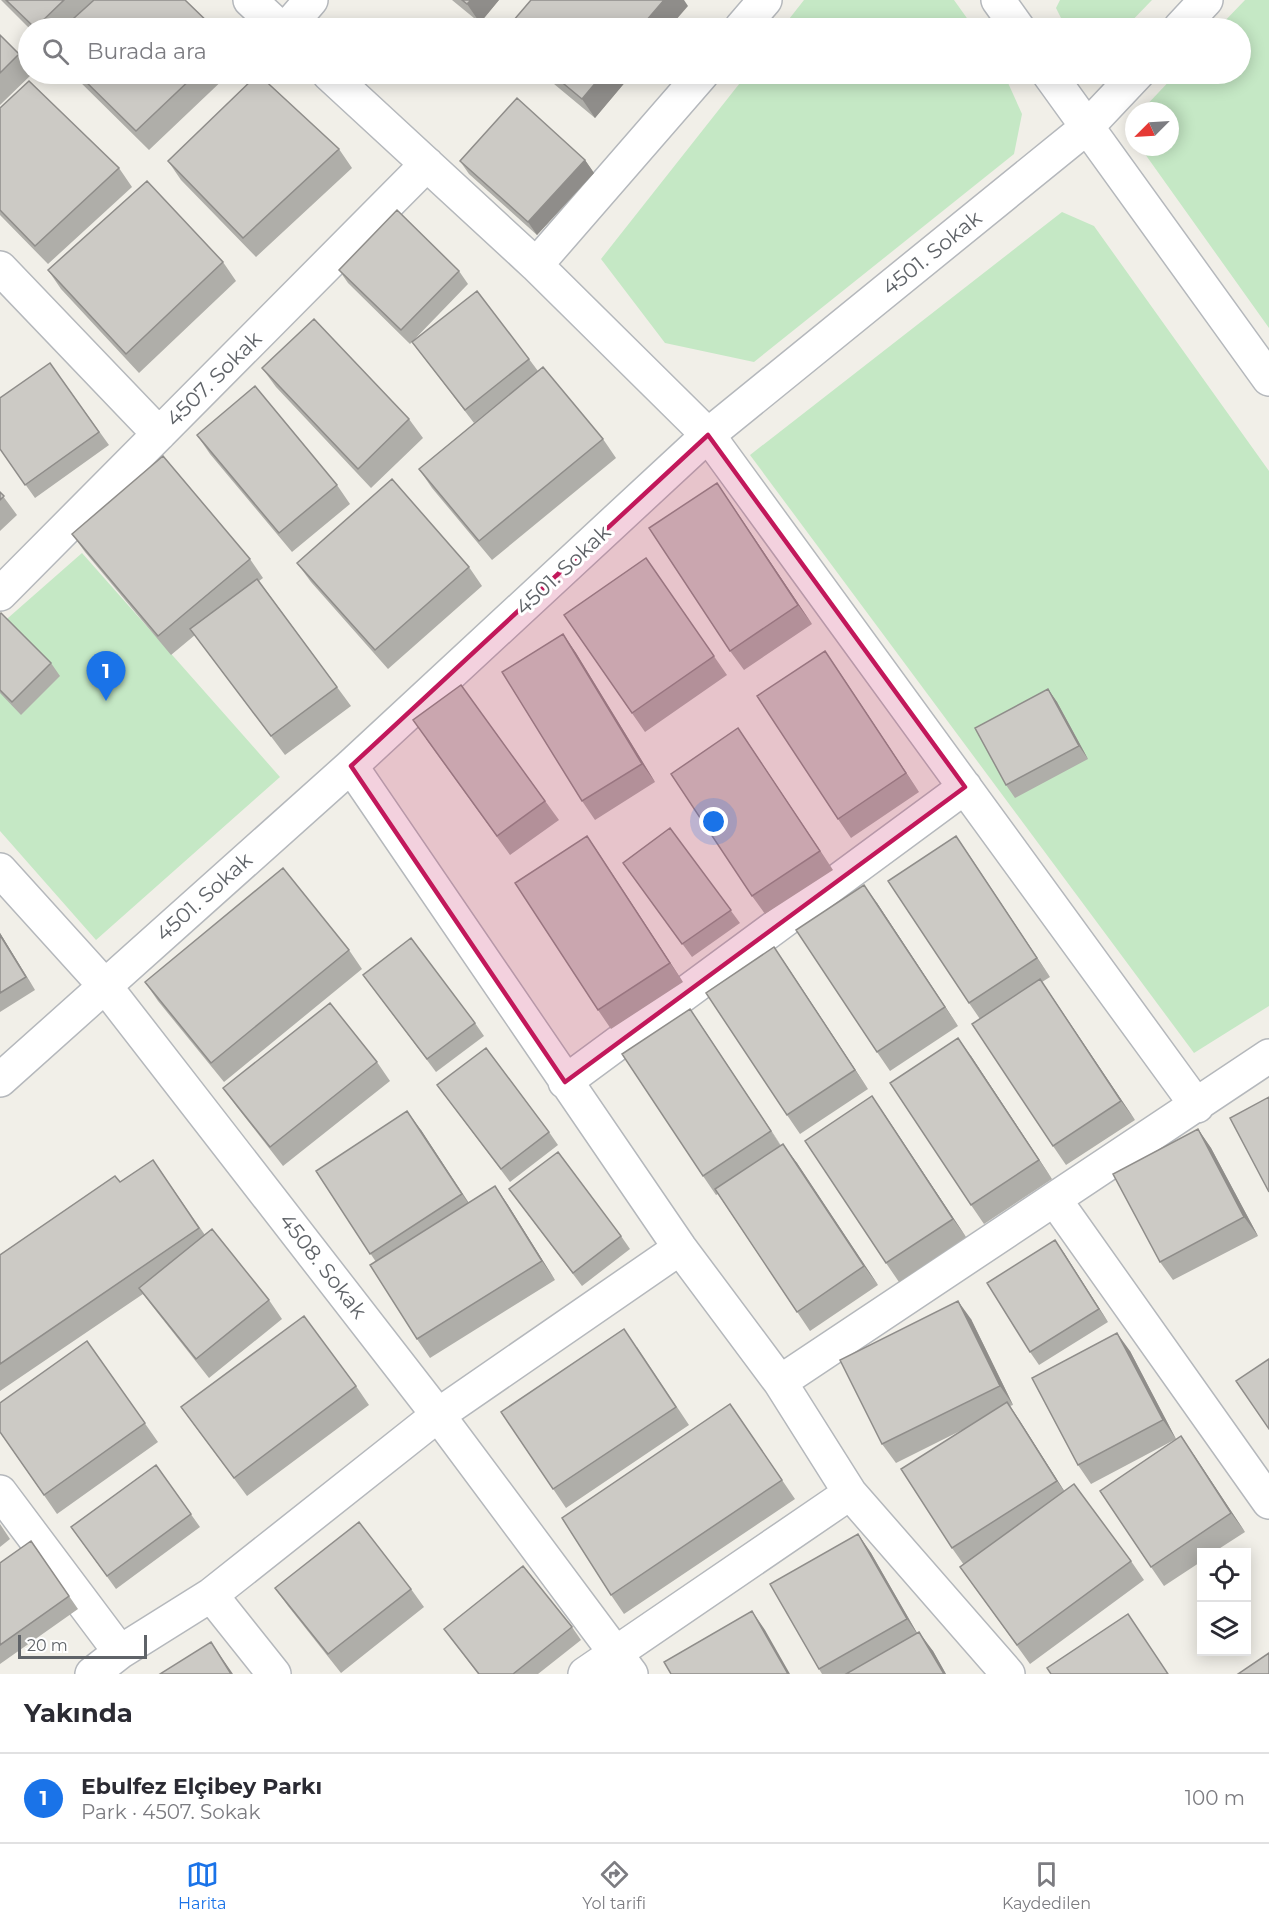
<!DOCTYPE html>
<html lang="tr">
<meta charset="utf-8">
<style>
:root{--surface:#fff;--page:#f7f7f7;--text:#2b2b33;--muted:#7c7c81;--line:#e1e1e2;--accent:#1a73e8}
body{margin:0;font-family:Montserrat,sans-serif;background:var(--page);color:var(--text)}
.controls{position:absolute;right:18px;bottom:18px;display:grid;overflow:hidden;border-radius:0px;box-shadow:0 3px 15px #0003}
.controls button{width:54px;height:54px;display:grid;place-items:center;padding:0;border:0;border-bottom:2px solid var(--line);background:var(--surface);color:var(--text);font:30px sans-serif}
.compass{position:absolute;left:1125px;top:102px;width:54px;height:54px;border-radius:50%;background:var(--surface);box-shadow:0 3px 15px #0003;rotate:246deg}
.scale{position:absolute;left:18px;bottom:15px;width:129px;box-sizing:border-box;padding-left:6px;border:3px solid #5f6368;border-top:0;font-size:16px;line-height:21px;white-space:nowrap;color:#5f6368;-webkit-text-stroke:4px #fff;paint-order:stroke}
.you{position:absolute;left:714px;top:822px;width:21px;height:21px;margin:-15px;border:4px solid #fff;border-radius:50%;background:#1a73e8;box-shadow:0 0 0 9px #1a73e833}
.badge{display:grid;place-items:center;width:39px;height:39px;border-radius:50%;background:var(--accent);color:#fff;font-size:20px;font-weight:700}
.pin{position:absolute;translate:-50% -50px;filter:drop-shadow(0 2px 3px #0008)}
.pin::after{content:'';position:absolute;top:32px;width:21px;height:18px;background:inherit;clip-path:polygon(0 0,100% 0,50% 100%)}
.list{margin:0;padding:0;list-style:none}
h2{display:flex;justify-content:space-between;align-items:center;height:78px;margin:0;padding:0 24px;font-size:26px}
h2 small{font-size:20px;font-weight:400;color:var(--muted)}
.list li{display:grid;grid-template-columns:39px 1fr auto;gap:18px;align-items:center;box-sizing:border-box;height:90px;padding:0 24px;border-top:2px solid var(--line)}
.list b{display:block;font-size:22px;white-space:nowrap}
.list p{margin:0;font-size:20px;white-space:nowrap;color:var(--muted)}
.list em{font-size:20px;font-style:normal;color:var(--muted)}
.icon{flex:none;width:33px;height:33px;fill:none;stroke:currentColor;stroke-width:2;stroke-linecap:round;stroke-linejoin:round}
.map{position:relative;flex:none;width:1269px;height:1674px;overflow:hidden}
.search{position:absolute;background:var(--surface);box-shadow:0 3px 15px #0003;left:18px;right:18px;top:18px;height:66px;display:flex;align-items:center;gap:15px;box-sizing:border-box;padding:0 21px;border-radius:33px;color:var(--muted);font-size:22px}
.sheet{height:168px;background:var(--surface)}
nav{display:flex;justify-content:space-around;align-items:center;box-sizing:border-box;height:84px;border-top:2px solid var(--line);background:var(--surface);font-size:16px;color:var(--muted)}
nav a{display:grid;justify-items:center;gap:3px}
nav .on{color:var(--accent)}
.map>svg:first-child{display:block}
.green{fill:#c5e8c5}
.lines{fill:none;stroke-linecap:round;stroke-linejoin:round}
.minor-casing{stroke:#b5b8bc;stroke-width:36}
.minor{stroke:#fff;stroke-width:33}
.wall{fill:#afaea9}
.shaded-wall{fill:#8f8d8a}
.building{fill:#cccac5;stroke:#8f8d8a;stroke-width:1.5}
.marked{fill:#c2185b;fill-opacity:0.2;stroke:#c2185b;stroke-width:4.5;stroke-linejoin:round}
.labels{text-anchor:middle;stroke-width:6;stroke-linejoin:round;paint-order:stroke}
.street-label{font-size:21px;fill:#5f6368;stroke:#fff}
</style>
<div class="map">
<svg width="1269" height="1674" viewBox="0 0 1269 1674">
<rect width="100%" height="100%" fill="#f1efe8"/>
<path class="green" d="M804,0H954L974,28H782Z
M1060,0H1152L1125,28H1066L1056,8Z
M1245,0H1269V328L1140,147H1170V111H1141L1176,74H1240V28H1218Z
M747,74H1004L1022,114L1014,154L754,362L665,343L601,259Z
M1062,212L1094,226L1269,471V1006L1194,1053L750,455Z
M82,553L280,777L96,940L0,831V625Z"/>
<g class="lines">
<defs>
<path id="minor" d="M250,0L280,28
M998,0L1018,28
M287,28L311,0
M741,28L765,0
M1180,28L1206,0
M329,74L536,265L708,435L1197,1106
M1049,74L1269,379
M536,265L702,74
M0,268L159,434
M0,594L427,164
M351,766L680,1248L780,1382L850,1493L1008,1674
M0,870L105,986L438,1415L631,1674
M0,1080L351,766L708,435L1086,128L1137,74
M565,1082L965,787
M1055,1200L1269,1502
M780,1382L1269,1056
M0,1492L120,1652
M211,1595L274,1674
M92,1674L120,1652L211,1595L438,1415L680,1248
M585,1674L850,1493"/>
</defs>
<use href="#minor" class="minor-casing"/>
<use href="#minor" class="minor"/>
</g>
<path class="wall" d="M1,0H185L214,28H29Z
M452,0H499L480,23Z
M0,35L19,54L28,67V74H32L0,105Z
M72,74H229L149,150Z
M542,74H632L595,118Z
M0,108L119,168L132,187L48,264L0,215Z
M339,149L352,168L256,257L181,180L168,161Z
M585,160L594,173L537,235L469,174L460,161Z
M223,262L236,281L139,373L61,289L48,270Z
M339,270L459,271L468,284L410,344L348,283Z
M412,342L529,359L538,371L603,439L616,458L492,560L432,488L419,469L501,401L474,423Z
M50,363L109,445L35,498L0,449Z
M262,368L409,419L423,438L371,488L276,387Z
M197,435L337,485L350,504L292,552L210,454Z
M717,483L812,624L744,670L730,651Z
M0,492L17,515L0,531Z
M72,534L250,559L263,578L259,581L351,706L285,755L195,635L171,655L85,552Z
M646,558L727,675L645,732L564,615Z
M297,563L469,567L482,586L388,669L311,582Z
M0,614L51,663L60,676L21,715L0,693Z
M563,634L576,653L655,782L595,820L582,801Z
M838,670L919,792L851,838L838,819Z
M461,685L559,820L510,855L426,739Z
M1048,689L1057,702L1088,759L1015,798L1006,785Z
M738,728L833,870L765,914L752,896Z
M670,828L740,923L692,957L623,863Z
M587,836L683,982L611,1029L598,1010Z
M969,855L1050,977L1042,982L1135,1120L1066,1165L1053,1146L980,1019L969,1003Z
M877,903L958,1026L890,1071L877,1052Z
M0,933L35,990L0,1012Z
M349,950L362,969L224,1082L158,1001L145,982Z
M787,966L868,1089L800,1134L787,1115Z
M363,975L475,1023L484,1036L436,1072Z
M690,1009L781,1146L797,1163L878,1285L810,1331L718,1194L716,1195L703,1176Z
M971,1056L1052,1179L984,1224L971,1205Z
M377,1062L390,1081L283,1166L237,1107L223,1088Z
M437,1085L549,1132L558,1145L510,1182Z
M885,1115L966,1237L899,1282L886,1263Z
M1198,1129L1211,1148L1258,1236L1173,1280L1160,1262Z
M421,1130L469,1203L495,1186L508,1205L555,1280L430,1358L417,1339L376,1262L316,1171Z
M153,1160L205,1235L269,1300L282,1319L209,1378L153,1307L143,1294L0,1391V1255L120,1182Z
M509,1189L621,1236L630,1249L582,1286Z
M1064,1253L1108,1322L1039,1365L1030,1352Z
M971,1319L1013,1405L1010,1406L1064,1491L1131,1561L1144,1580L1030,1664L960,1567L964,1565L952,1548L962,1430L896,1463L882,1444Z
M87,1341L158,1442L57,1514L0,1432Z
M637,1347L689,1425L566,1508L501,1412Z
M1130,1351L1176,1439L1091,1484L1078,1465Z
M356,1386L369,1405L247,1496L181,1407Z
M730,1404L795,1499L624,1614L611,1595Z
M1194,1455L1245,1532L1214,1552H1202V1561L1164,1586L1151,1567Z
M156,1465L200,1527L116,1589L71,1527Z
M0,1524L10,1539L0,1547Z
M858,1534L871,1553L917,1633L933,1651L946,1674H822L819,1669Z
M31,1541L78,1609L0,1664V1563Z
M275,1588L411,1589L424,1607L341,1673L288,1606Z
M572,1627L581,1640L538,1674H478L444,1629Z"/>
<path class="shaded-wall" d="M471,0H499L480,23L467,4Z
M664,0H684L688,6L669,28H640Z
M603,74H632L595,118L582,99Z
M585,160L594,173L537,235L528,222Z
M717,483L730,502L812,624L798,605Z
M563,634L576,653L655,782L642,764Z
M825,651L838,670L919,792L906,773Z
M1048,689L1057,702L1088,759L1079,746Z
M738,728L751,747L833,870L820,851Z
M587,836L600,855L683,982L670,963Z
M956,836L969,855L1050,977L1037,958Z
M864,885L877,903L958,1026L945,1007Z
M0,933L35,990L0,935Z
M774,947L787,966L868,1089L855,1070Z
M1040,979L1053,998L1135,1120L1121,1101Z
M690,1009L703,1028L784,1150L771,1131Z
M958,1038L971,1056L1052,1179L1039,1160Z
M872,1096L885,1115L966,1237L953,1219Z
M407,1111L421,1130L475,1213L462,1194Z
M1198,1129L1211,1148L1258,1236L1244,1217Z
M783,1144L797,1163L878,1285L864,1266Z
M495,1186L508,1205L555,1280L542,1261Z
M1055,1240L1064,1253L1108,1322L1099,1309Z
M958,1301L971,1319L1013,1405L1000,1386Z
M1117,1333L1130,1351L1176,1439L1163,1420Z
M1007,1402L1020,1421L1070,1500L1057,1481Z
M1181,1436L1194,1455L1245,1532L1231,1513Z
M858,1534L871,1553L920,1638L907,1619Z
M752,1611L765,1630L790,1674H788Z
M919,1632L933,1651L946,1674H944Z
M211,1642L224,1661L233,1674H231Z"/>
<path class="building" d="M6,0H64L35,28Z
M94,0H185L214,28H63Z
M462,0H471L467,4Z
M531,0H664L640,28H507Z
M0,35L19,54L0,73Z
M78,74H196L136,131Z
M258,74L339,149L243,238L168,161Z
M552,74H603L582,99Z
M29,81L119,168L35,246L0,210V108Z
M517,98L585,160L528,222L460,161Z
M147,181L223,262L126,354L48,270Z
M397,210L459,271L401,330L339,270Z
M477,291L529,359L465,410L412,342Z
M314,319L409,419L358,469L262,368Z
M50,363L99,432L25,485L0,449V398Z
M543,367L603,439L479,541L419,469Z
M255,386L337,485L279,533L197,435Z
M163,456L250,559L158,636L72,534Z
M392,479L469,567L375,650L297,563Z
M717,483L798,605L730,651L649,528Z
M0,492L4,496L0,500Z
M646,558L714,656L632,713L564,615Z
M257,579L337,687L271,736L190,629Z
M1,613L51,663L12,702L0,690V614Z
M563,634L642,764L582,801L502,672Z
M825,651L906,773L838,819L757,696Z
M461,685L545,801L497,836L413,720Z
M1048,689L1079,746L1006,785L975,728Z
M738,728L820,851L752,896L671,774Z
M670,828L731,910L682,944L623,863Z
M587,836L670,963L598,1010L515,883Z
M956,836L1037,958L969,1003L888,881Z
M283,868L349,950L211,1063L145,982Z
M864,885L945,1007L877,1052L796,930Z
M0,935L26,977L0,993Z
M411,938L475,1023L427,1059L363,975Z
M774,947L855,1070L787,1115L706,993Z
M1040,979L1121,1101L1053,1146L972,1024Z
M330,1003L377,1062L270,1147L223,1088Z
M690,1009L771,1131L703,1176L622,1054Z
M958,1038L1039,1160L971,1205L890,1083Z
M486,1048L549,1132L501,1169L437,1085Z
M872,1096L953,1219L886,1263L805,1141Z
M1269,1097V1192L1230,1118Z
M407,1111L462,1194L370,1254L316,1171Z
M1198,1129L1244,1217L1160,1262L1113,1174Z
M783,1144L864,1266L797,1312L715,1189Z
M558,1152L621,1236L573,1273L509,1189Z
M153,1160L199,1228L0,1364V1255L115,1176L120,1182Z
M495,1186L542,1261L417,1339L370,1265Z
M212,1229L269,1300L196,1359L139,1288Z
M1055,1240L1099,1309L1030,1352L987,1283Z
M958,1301L1000,1386L882,1444L840,1360Z
M304,1316L356,1386L234,1478L181,1407Z
M624,1329L676,1407L553,1489L501,1412Z
M1117,1333L1163,1420L1078,1465L1032,1378Z
M87,1341L145,1423L44,1495L0,1432V1403Z
M1269,1359V1429L1236,1381Z
M1007,1402L1057,1481L952,1548L901,1469Z
M730,1404L782,1480L611,1595L562,1518Z
M1181,1436L1231,1513L1151,1567L1100,1491Z
M156,1465L191,1514L107,1576L71,1527Z
M1074,1484L1131,1561L1017,1645L960,1567Z
M359,1522L411,1589L328,1654L275,1588Z
M858,1534L907,1619L819,1669L770,1584Z
M31,1541L69,1596L0,1645V1563Z
M523,1566L572,1627L513,1674H479L444,1629Z
M752,1611L788,1674H671L664,1662Z
M1128,1614L1168,1674H1051L1047,1668Z
M919,1632L944,1674H846Z
M211,1642L231,1674H160Z
M1269,1653V1674H1238Z"/>
<path class="marked" d="M708,435L965,787L565,1082L351,766Z"/>
<g class="labels">
<g class="street-label">
<text transform="translate(932 253) rotate(-39)" y="7">4501. Sokak</text>
<text transform="translate(214 379) rotate(-45)" y="7">4507. Sokak</text>
<text transform="translate(563 570) rotate(-43)" y="7">4501. Sokak</text>
<text transform="translate(204 897) rotate(-42)" y="7">4501. Sokak</text>
<text transform="translate(323 1266) rotate(52)" y="7">4508. Sokak</text>
</g>
</g>
</svg>
<div class="controls">
<button><svg class="icon" aria-label="locate" viewBox="0 0 24 24"><circle cx="12" cy="12" r="6"/><path d="M12 2v4M12 18v4M2 12h4M18 12h4"/></svg></button>
<button><svg class="icon" aria-label="layers" viewBox="0 0 24 24"><path d="M12 4l9 5-9 5-9-5zM3 14l9 5 9-5"/></svg></button>
</div>
<svg class="compass" viewBox="-18 -18 36 36"><path d="M0-13l5 13h-10z" fill="#e53935"/><path d="M0 13l5-13h-10z" fill="#7c7c81"/></svg>
<div class="scale">20 m</div>
<div class="you"></div>
<div class="pin badge" style="left:106px;top:701px">1</div>
<div class="search"><svg class="icon" aria-label="search" viewBox="0 0 24 24"><circle cx="10" cy="10" r="6"/><path d="M15 15l6 6"/></svg>Burada ara</div>
</div>
<section class="sheet">
<h2>Yakında<small></small></h2>
<ul class="list">
<li><span class="badge">1</span><div><b>Ebulfez Elçibey Parkı</b><p>Park · 4507. Sokak</p></div><em>100 m</em></li>
</ul>
</section>
<nav>
<a class="on"><svg class="icon" aria-label="map" viewBox="0 0 24 24"><path d="M3 6l6-2 6 2 6-2v14l-6 2-6-2-6 2zM9 4v14M15 6v14"/></svg>Harita</a>
<a><svg class="icon" aria-label="directions" viewBox="0 0 24 24"><path d="M12 3l9 9-9 9-9-9zM9 14v-3h6M13 9l2 2-2 2"/></svg>Yol tarifi</a>
<a><svg class="icon" aria-label="saved" viewBox="0 0 24 24"><path d="M7 4h10v16l-5-4-5 4z"/></svg>Kaydedilen</a>
</nav>
